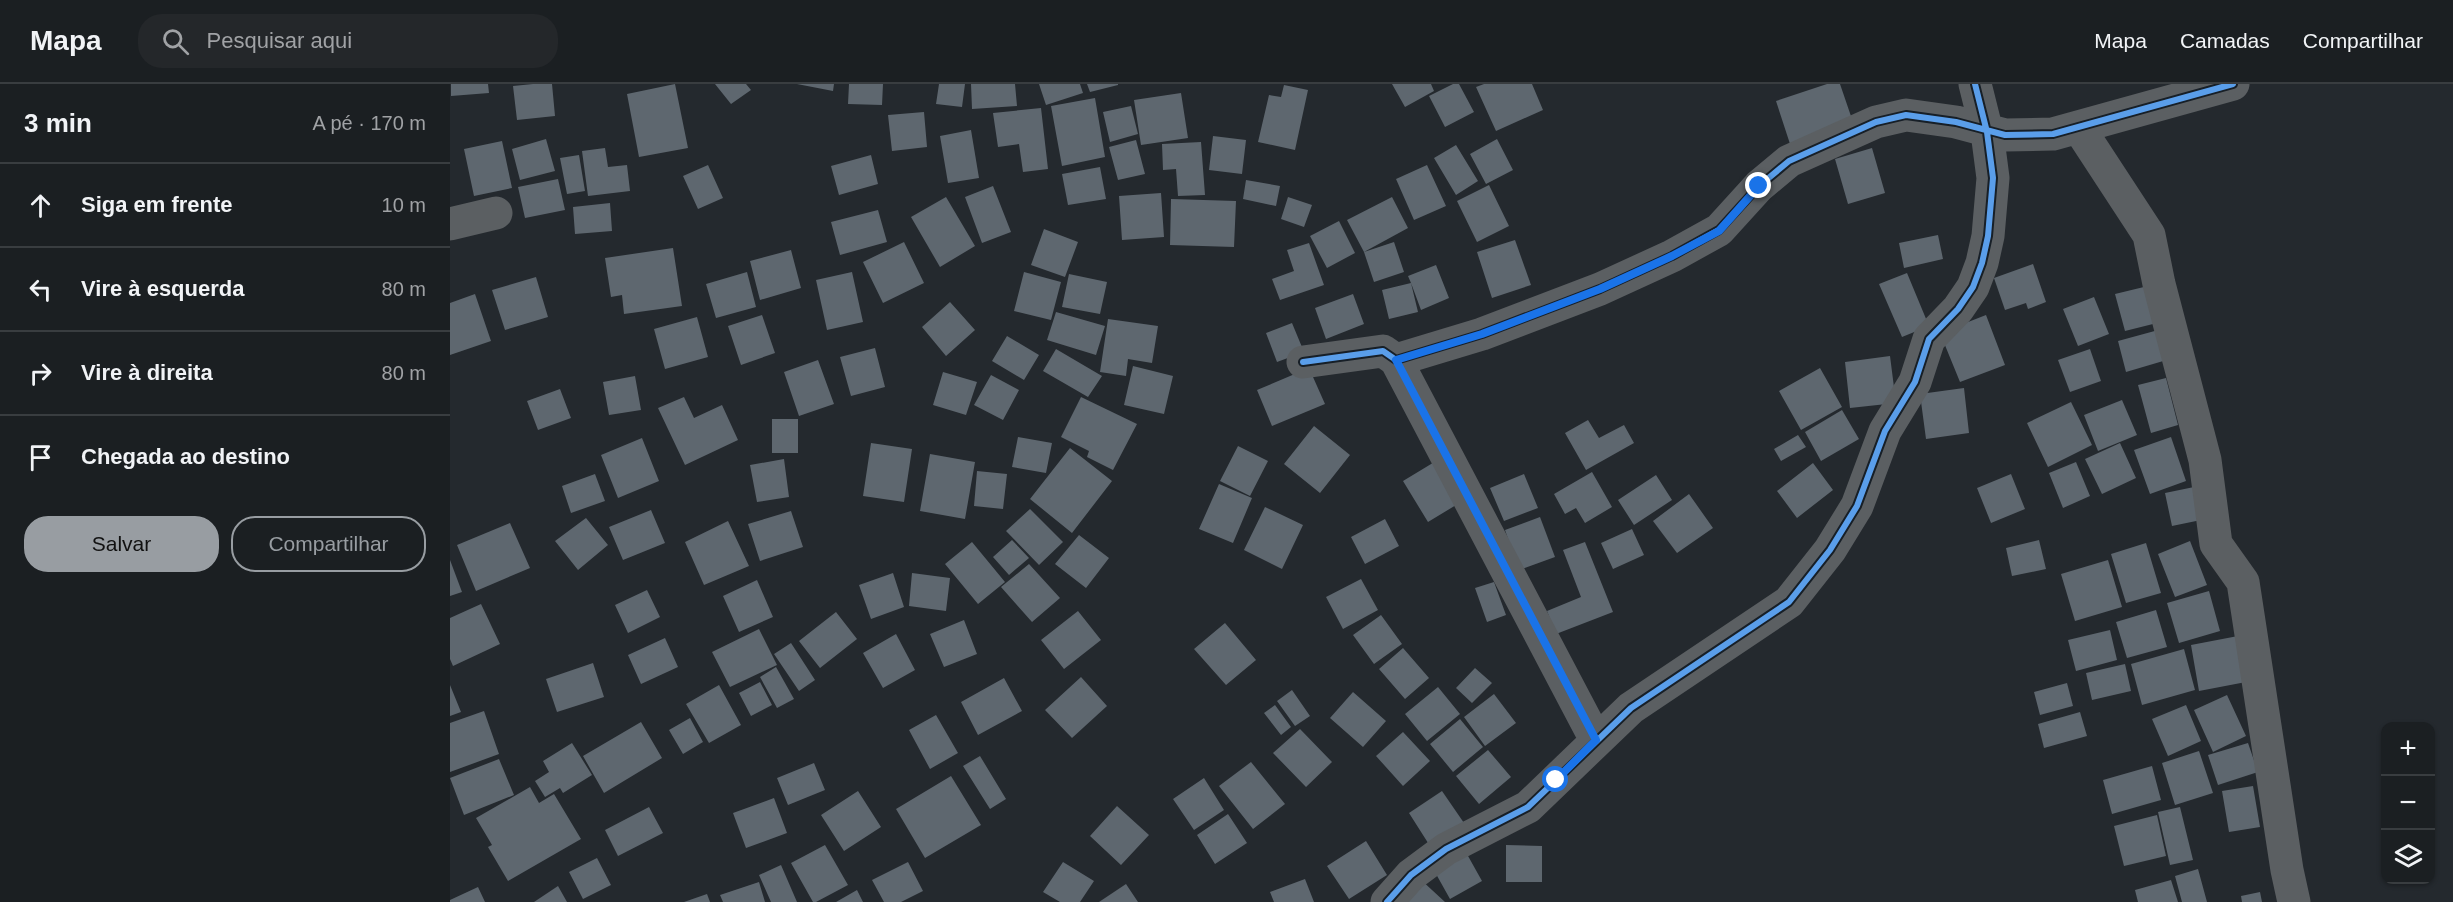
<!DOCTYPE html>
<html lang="pt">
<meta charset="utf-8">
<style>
:root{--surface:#1b1f22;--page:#24272a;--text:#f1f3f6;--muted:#a0a2a5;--line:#393d40;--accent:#989da2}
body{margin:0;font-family:Arial,sans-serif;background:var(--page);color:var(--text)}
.controls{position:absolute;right:18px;bottom:18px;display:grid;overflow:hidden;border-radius:12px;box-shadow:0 2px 4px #0004}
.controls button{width:54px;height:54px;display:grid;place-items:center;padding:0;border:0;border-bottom:2px solid var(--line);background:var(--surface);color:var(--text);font:30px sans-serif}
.stop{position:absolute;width:18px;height:18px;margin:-14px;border:4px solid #1a73e8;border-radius:50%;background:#fff}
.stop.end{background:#1a73e8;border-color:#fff;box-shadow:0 2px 6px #0008}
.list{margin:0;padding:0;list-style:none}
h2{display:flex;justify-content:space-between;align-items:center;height:78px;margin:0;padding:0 24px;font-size:26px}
h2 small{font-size:20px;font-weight:400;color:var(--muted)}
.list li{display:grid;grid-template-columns:39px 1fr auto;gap:18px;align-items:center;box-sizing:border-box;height:84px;padding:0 24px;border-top:2px solid var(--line)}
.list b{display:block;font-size:22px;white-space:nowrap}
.list em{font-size:20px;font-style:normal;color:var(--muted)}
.actions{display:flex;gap:12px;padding:18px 24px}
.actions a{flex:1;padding:14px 0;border:2px solid var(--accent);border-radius:24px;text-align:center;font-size:21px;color:var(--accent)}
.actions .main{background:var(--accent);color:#111}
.icon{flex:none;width:33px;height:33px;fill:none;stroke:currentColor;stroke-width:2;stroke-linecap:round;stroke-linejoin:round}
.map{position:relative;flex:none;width:2003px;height:818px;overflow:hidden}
header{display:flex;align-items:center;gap:36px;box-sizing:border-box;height:84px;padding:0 30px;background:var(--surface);border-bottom:2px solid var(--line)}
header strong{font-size:28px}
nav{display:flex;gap:33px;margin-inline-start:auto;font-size:21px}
.search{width:420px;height:54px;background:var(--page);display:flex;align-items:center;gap:15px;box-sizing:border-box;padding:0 21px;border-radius:24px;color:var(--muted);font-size:22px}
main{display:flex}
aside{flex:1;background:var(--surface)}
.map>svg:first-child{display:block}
.building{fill:#5e676f}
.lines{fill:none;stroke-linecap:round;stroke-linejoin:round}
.minor{stroke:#5b5f62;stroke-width:33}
.cycleway-casing{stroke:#171f27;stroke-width:10}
.cycleway{stroke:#5a9eea;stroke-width:6}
.route{stroke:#1a73e8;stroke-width:8}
</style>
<header>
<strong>Mapa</strong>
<div class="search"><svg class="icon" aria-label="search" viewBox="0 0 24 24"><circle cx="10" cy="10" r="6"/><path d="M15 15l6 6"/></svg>Pesquisar aqui</div>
<nav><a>Mapa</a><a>Camadas</a><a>Compartilhar</a></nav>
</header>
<main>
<aside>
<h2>3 min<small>A pé · 170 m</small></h2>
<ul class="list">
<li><svg class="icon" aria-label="ahead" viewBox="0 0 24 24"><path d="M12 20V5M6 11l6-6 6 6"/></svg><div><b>Siga em frente</b></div><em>10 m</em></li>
<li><svg class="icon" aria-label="left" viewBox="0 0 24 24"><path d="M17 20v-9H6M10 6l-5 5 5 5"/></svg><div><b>Vire à esquerda</b></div><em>80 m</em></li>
<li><svg class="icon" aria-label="right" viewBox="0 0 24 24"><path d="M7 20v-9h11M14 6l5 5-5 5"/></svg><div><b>Vire à direita</b></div><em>80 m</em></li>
<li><svg class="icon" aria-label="arrive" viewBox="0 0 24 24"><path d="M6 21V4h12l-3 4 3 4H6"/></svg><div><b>Chegada ao destino</b></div></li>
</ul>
<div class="actions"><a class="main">Salvar</a><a>Compartilhar</a></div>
</aside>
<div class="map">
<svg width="2003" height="818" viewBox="0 0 2003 818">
<rect width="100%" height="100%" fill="#24292e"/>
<path class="building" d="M1,0H38L39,9L1,12Z
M83,0H102L105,32L67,36L63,2Z
M225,0L238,64L189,73L177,10Z
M265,0H296L301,6L281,20Z
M347,0H384L383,7Z
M399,0H433L432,21L398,20Z
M489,0H515L512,23L486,20Z
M521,0H565L567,22L522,25Z
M589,0H630L633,9L596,21Z
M637,0H668V1L640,8Z
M942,0H981L984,7L955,23Z
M1003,0H1009L1024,28L995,43L979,12Z
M1034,0H1082L1093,26L1046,47L1026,3Z
M1377,0H1390L1404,41L1341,63L1326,17Z
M834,1L858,6L845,66L808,58L819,11L831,13Z
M731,9L738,54L691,61L684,16Z
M645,14L655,73L612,82L601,22Z
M681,22L688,50L660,58L653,28Z
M591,24L598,85L573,88L569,60L548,63L543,29Z
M474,28L477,63L442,67L438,31Z
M521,46L529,94L498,99L490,52Z
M763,52L796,56L792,90L759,86Z
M96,55L105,87L70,96L62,65Z
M1047,55L1063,86L1036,100L1020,70Z
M686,56L695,90L668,96L659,63Z
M52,57L62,104L24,112L14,65Z
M751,58L755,111L728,112L726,85L713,86L712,60Z
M1006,61L1028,97L1006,111L984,74Z
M155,64L158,83L177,81L180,107L138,112L132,67Z
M1422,64L1435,109L1398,120L1385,75Z
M129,71L135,107L117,110L110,74Z
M421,71L428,100L389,111L381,82Z
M258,81L273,114L248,125L233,92Z
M977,81L996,122L964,136L946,95Z
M650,83L656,115L618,121L612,90Z
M108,95L115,126L75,134L68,103Z
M796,96L830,102L826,122L793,115Z
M1039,101L1059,142L1027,158L1007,117Z
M543,102L561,148L532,159L515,113Z
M711,109L714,153L672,156L669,112Z
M496,113L525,162L490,183L461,133Z
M838,113L862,121L854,143L831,135Z
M942,113L958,144L914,168L897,136Z
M721,115L786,117L784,163L720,161Z
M160,119L162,147L125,150L123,123Z
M428,126L437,158L390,171L381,138Z
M889,137L905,169L877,184L860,152Z
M594,145L628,158L615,193L581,181Z
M1488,151L1493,175L1454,184L1449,159Z
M1065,156L1081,201L1042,214L1027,168Z
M454,158L474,199L433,219L413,178Z
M944,158L954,188L924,198L914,168Z
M859,159L874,201L830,216L822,195L844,187L837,166Z
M223,164L232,222L174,230L172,211L161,213L155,174Z
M341,166L351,204L310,216L300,177Z
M1583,180L1596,218L1578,225L1576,219L1555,226L1544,194Z
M986,181L999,214L971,226L961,199L968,228L939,235L932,206L961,199L958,192Z
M297,188L306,223L266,234L256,200Z
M402,188L413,238L377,246L366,196Z
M574,188L611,198L601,236L564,227Z
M1457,189L1479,242L1452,253L1429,200Z
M619,190L657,198L650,230L612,223Z
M86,193L98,233L55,246L42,206Z
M1698,202L1707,239L1675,247L1665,210Z
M25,210L41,257L0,271V219Z
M903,210L914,240L876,255L865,224Z
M1644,213L1659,250L1628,262L1613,225Z
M500,218L525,246L496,272L472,243Z
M606,228L655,242L646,271L597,256Z
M312,231L325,269L291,281L278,242Z
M1536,231L1555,281L1510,298L1490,249Z
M247,233L258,273L215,285L204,245Z
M658,235L708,242L702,279L678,275L676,292L650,288Z
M842,239L854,268L827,278L816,249Z
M1712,245L1720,275L1676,288L1668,257Z
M557,252L589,271L574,296L542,277Z
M425,264L435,303L401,312L390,273Z
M606,265L652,292L638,313L593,287Z
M1640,265L1651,297L1620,308L1608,276Z
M1440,272L1446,319L1400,324L1395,278Z
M368,276L384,320L349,332L334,288Z
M683,282L723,292L714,330L674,321Z
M859,284L875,320L822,342L807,306Z
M1370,284L1392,323L1351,346L1329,307Z
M493,288L527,298L516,331L483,321Z
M541,291L569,306L553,336L524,321Z
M185,292L191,326L159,331L153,298Z
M1716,294L1728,341L1701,349L1688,301Z
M1514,304L1519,349L1476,355L1470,310Z
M110,305L121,334L88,346L77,317Z
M234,313L244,334L272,321L288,356L235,381L208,324Z
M631,313L687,340L663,386L637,373L639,367L611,353Z
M1672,316L1687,351L1648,367L1634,331Z
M1621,318L1642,361L1598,383L1577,339Z
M1392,326L1409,355L1371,377L1355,348Z
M322,335H348V369H322Z
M1138,336L1149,354L1174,341L1184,359L1136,386L1115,349Z
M864,342L900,371L870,409L834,380Z
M1348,351L1356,363L1331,377L1324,365Z
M568,353L602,359L596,389L562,383Z
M1721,353L1736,397L1700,410L1684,366Z
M192,354L209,397L168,414L151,371Z
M421,359L462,365L454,418L413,412Z
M1670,359L1686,394L1652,410L1635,375Z
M788,362L818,377L800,412L770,397Z
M620,364L662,397L622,449L580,415Z
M480,370L525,378L515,435L470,427Z
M991,374L1016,415L978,438L953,397Z
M334,375L339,413L307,418L300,381Z
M1626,378L1640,412L1613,424L1599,389Z
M1363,379L1383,406L1347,434L1327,407Z
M527,387L557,390L553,425L524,422Z
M1142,388L1162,423L1135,439L1126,424L1115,430L1104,410Z
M145,390L155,417L121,429L112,402Z
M1074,390L1088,424L1054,437L1040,404Z
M1561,390L1575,425L1541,439L1527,404Z
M1206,391L1222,416L1184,441L1168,416Z
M769,400L802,414L783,459L749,445Z
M1744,403L1751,436L1722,442L1715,409Z
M1239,410L1263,444L1227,469L1203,437Z
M815,423L853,441L832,485L794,466Z
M580,425L613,458L589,481L556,447Z
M201,426L215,459L173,476L159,443Z
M341,427L353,463L310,477L298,440Z
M1090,433L1105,473L1069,486L1055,446Z
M136,434L158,461L128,486L105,457Z
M935,435L949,462L915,480L901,453Z
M278,437L299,482L254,501L235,458Z
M60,439L80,484L26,507L7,461Z
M1182,445L1194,471L1163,485L1151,459Z
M629,451L659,474L636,504L605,480Z
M562,456L579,474L559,491L543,473Z
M1589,456L1596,485L1562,492L1556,464Z
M1740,457L1757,501L1725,513L1708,470Z
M522,458L555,498L528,520L495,480Z
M1135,458L1163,528L1106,550L1097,527L1131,513L1113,466Z
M1696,459L1711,509L1676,519L1661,470Z
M0,476L12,508L0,512Z
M1658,476L1672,523L1625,537L1611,490Z
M579,480L610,514L582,538L551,503Z
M443,489L454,523L421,535L409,501Z
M462,489L500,494L496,527L459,522Z
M911,495L928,526L893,545L876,513Z
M307,496L323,533L289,548L273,512Z
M1044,498L1056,531L1037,538L1025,504Z
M197,506L210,533L178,549L165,521Z
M1759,507L1770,547L1729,559L1717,519Z
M31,520L50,560L3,582L0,575V534Z
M1706,526L1717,563L1677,574L1666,538Z
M628,527L651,556L614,585L591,556Z
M386,528L407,555L370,584L349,557Z
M931,531L952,560L924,580L903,551Z
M514,536L527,570L494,583L480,550Z
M775,539L806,576L776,601L744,565Z
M309,545L327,581L280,603L262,568Z
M1660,546L1667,576L1626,587L1618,556Z
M446,550L465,586L433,604L413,569Z
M1788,552L1796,598L1749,607L1741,561Z
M215,554L228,583L191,600L178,571Z
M341,559L365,596L349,607L324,570Z
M953,564L979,594L955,615L929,585Z
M1734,565L1745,606L1692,621L1681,580Z
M143,579L154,613L107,628L96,595Z
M1675,580L1681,607L1642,616L1636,589Z
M326,583L344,615L327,624L310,593Z
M1025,584L1042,599L1022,619L1006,604Z
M631,593L657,622L622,654L595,626Z
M554,594L572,627L528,651L511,618Z
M310,598L322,621L301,632L289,609Z
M1617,599L1623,622L1590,631L1584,608Z
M0,601L11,628L0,632Z
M269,601L291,641L259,659L236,620Z
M988,603L1010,630L977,657L955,630Z
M842,606L860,632L845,642L827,617Z
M903,608L936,637L913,663L880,634Z
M1044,610L1066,639L1035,662L1014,633Z
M1777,611L1796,652L1763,668L1744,626Z
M825,621L841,643L831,651L814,629Z
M1736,621L1751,657L1718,672L1702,635Z
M34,627L49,670L0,688V639Z
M1630,628L1637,652L1594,664L1588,640Z
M486,631L508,669L480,685L459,646Z
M240,634L253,658L233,670L219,646Z
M1010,635L1033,663L1003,688L980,660Z
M191,638L212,674L154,709L133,672Z
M850,645L882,678L856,703L823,669Z
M953,648L980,677L953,702L926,672Z
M122,659L142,691L113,709L110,704L95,713L85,697L99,688L93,677Z
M1798,659L1808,688L1768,701L1758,671Z
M1038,666L1061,693L1029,720L1006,692Z
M1749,667L1763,709L1725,721L1712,679Z
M530,672L556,715L540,725L513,682Z
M49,675L64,711L14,731L0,694Z
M801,678L835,720L803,745L769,702Z
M364,679L375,706L338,721L327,694Z
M1702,682L1711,716L1662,730L1653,696Z
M501,692L531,741L475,774L446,725Z
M754,694L774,726L744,746L723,715Z
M1803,702L1810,743L1779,748L1772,707Z
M80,703L89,719L104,710L131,755L58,797L38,763L42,761L26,734Z
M408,707L431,743L394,767L371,731Z
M992,707L1014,739L980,762L959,729Z
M324,714L337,749L296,764L283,729Z
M667,722L699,751L671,781L640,752Z
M199,723L213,749L168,772L155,746Z
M1730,723L1743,776L1720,781L1708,728Z
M778,730L797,759L765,780L747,751Z
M1707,731L1716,772L1674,782L1664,742Z
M916,757L937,791L899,815L877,782Z
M375,761L398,801L366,818H363L341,779Z
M1056,761L1092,762V798H1056Z
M1013,763L1032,797L1000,815L981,781Z
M147,774L161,801L133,815L119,788Z
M458,778L473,807L451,818H434L422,796Z
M613,778L644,797L630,818H610L593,808Z
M331,781L347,818H321L309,791Z
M1748,785L1757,818H1732L1725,792Z
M969,794L995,818H946Z
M855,795L864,818H824L820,808Z
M1721,796L1728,818H1688L1685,806Z
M309,798L315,818H273L270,811Z
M676,800L688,818H649Z
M108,802L117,818H84Z
M28,803L35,818H0V816Z
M407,806L413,818H386Z
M1810,808L1812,818H1792L1791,812Z
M257,810L260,818H234Z"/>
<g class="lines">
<path class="minor" d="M1629,44L1699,151L1709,200L1755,376L1766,460L1793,498L1837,786L1844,818
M0,140L46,129
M946,276L1146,656
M853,278L933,267L946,276L1032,250L1150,205L1222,172L1269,146L1309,102L1339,77L1426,38L1456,31L1506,38L1555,51L1603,50L1783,0
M937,818L961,791L996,765L1078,723L1181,624L1339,518L1380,466L1407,422L1435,347L1465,298L1479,255L1508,225L1523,203L1532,179L1538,152L1543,94L1537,48L1525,0"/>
<defs>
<path id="cycleway" d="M853,278L933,267L946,276L1032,250L1150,205L1222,172L1269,146L1309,102L1339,77L1426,38L1456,31L1506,38L1555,51L1603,50L1783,0
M937,818L961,791L996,765L1078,723L1181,624L1339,518L1380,466L1407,422L1435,347L1465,298L1479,255L1508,225L1523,203L1532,179L1538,152L1543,94L1537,48L1525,0"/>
</defs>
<use href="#cycleway" class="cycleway-casing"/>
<use href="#cycleway" class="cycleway"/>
</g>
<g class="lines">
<path class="route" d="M1106,696L1146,656L946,276L1032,250L1150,205L1222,172L1269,147L1309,102"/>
</g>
</svg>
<div class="controls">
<button>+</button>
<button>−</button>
<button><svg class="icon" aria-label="layers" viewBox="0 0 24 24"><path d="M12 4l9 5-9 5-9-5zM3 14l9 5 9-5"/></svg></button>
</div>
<div class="stop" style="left:1106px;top:696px"></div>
<div class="stop end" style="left:1309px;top:102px"></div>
</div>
</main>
